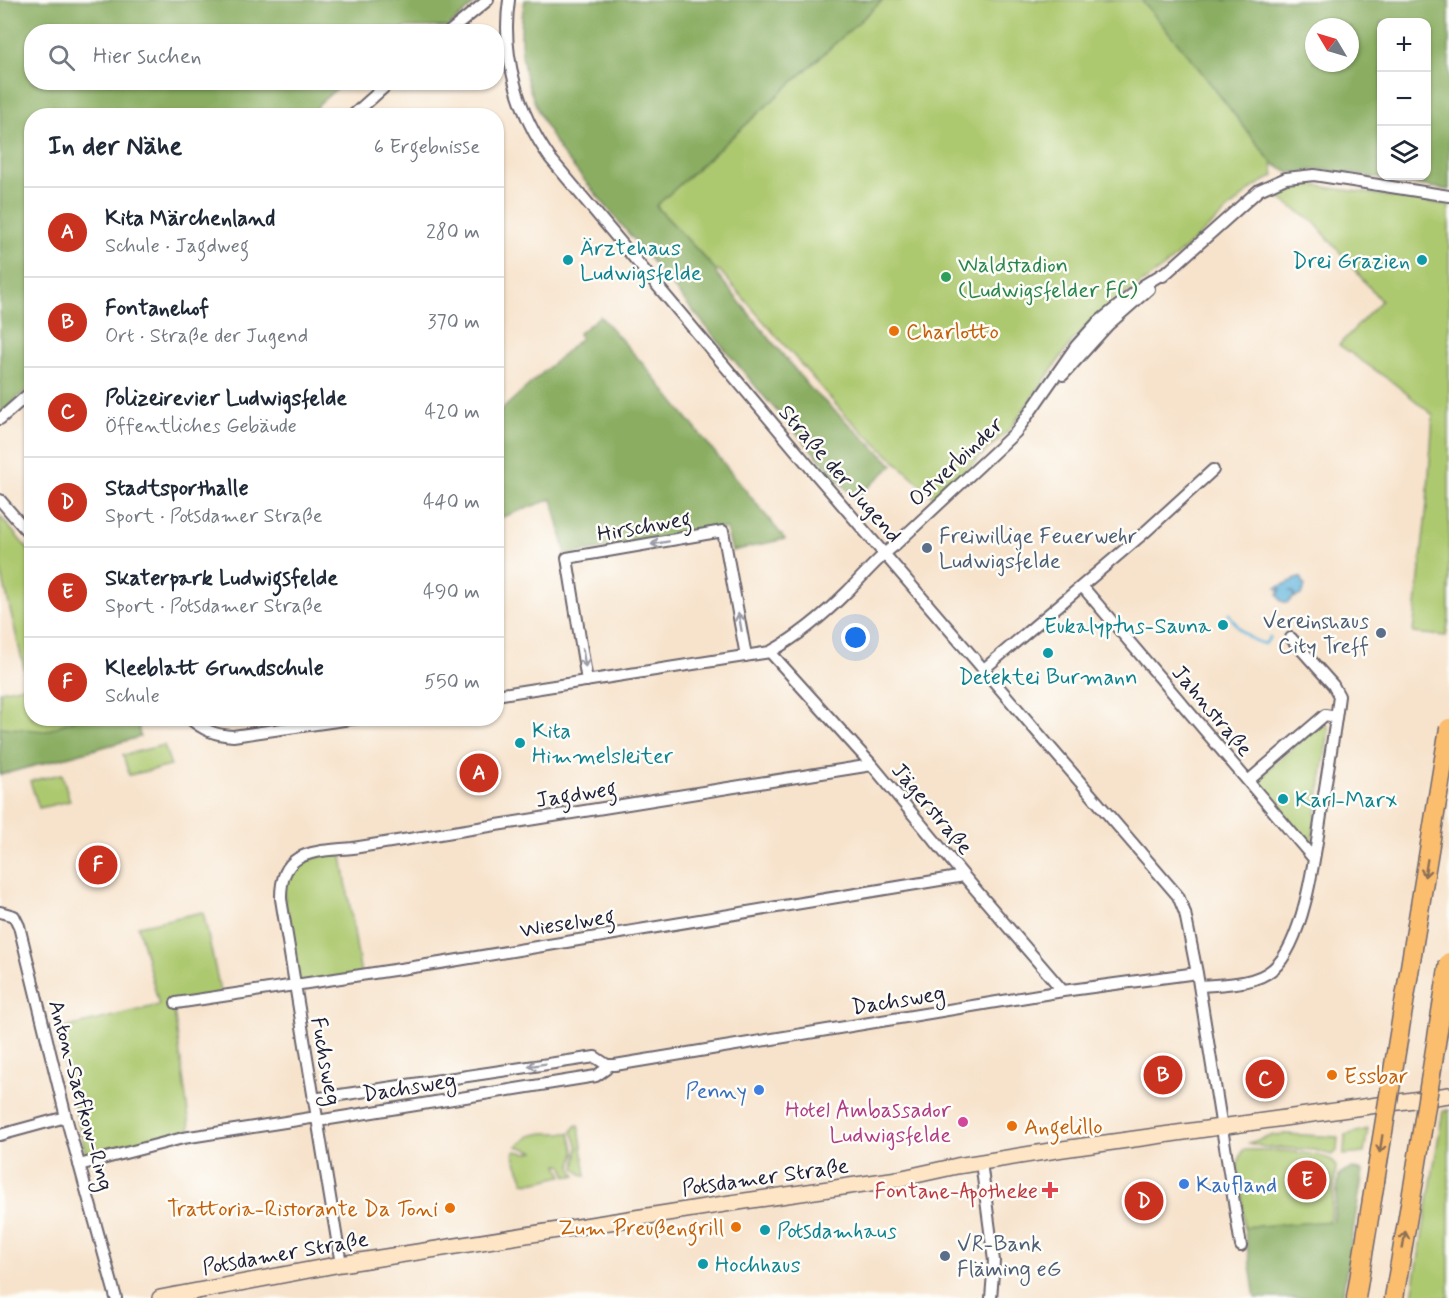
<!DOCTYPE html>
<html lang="de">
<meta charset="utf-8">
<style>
:root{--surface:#fff;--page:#f2f2f3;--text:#1f2937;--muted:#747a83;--line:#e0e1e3;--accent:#c8321e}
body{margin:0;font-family:Mynerve,sans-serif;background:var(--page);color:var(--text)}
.controls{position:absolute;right:18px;top:18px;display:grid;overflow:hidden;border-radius:12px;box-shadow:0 2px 4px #0004}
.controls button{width:54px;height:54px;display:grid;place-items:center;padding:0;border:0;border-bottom:2px solid var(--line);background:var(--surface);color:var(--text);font:30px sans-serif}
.compass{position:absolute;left:1305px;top:18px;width:54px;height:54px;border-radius:50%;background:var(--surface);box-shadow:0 2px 4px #0004;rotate:308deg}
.you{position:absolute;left:856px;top:638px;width:21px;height:21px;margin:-15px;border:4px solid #fff;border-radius:50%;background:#1a73e8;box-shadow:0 0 0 9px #1a73e833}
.badge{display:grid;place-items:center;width:39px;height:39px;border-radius:50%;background:var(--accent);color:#fff;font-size:20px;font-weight:700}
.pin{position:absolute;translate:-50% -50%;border:3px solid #fff;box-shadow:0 2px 6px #0006}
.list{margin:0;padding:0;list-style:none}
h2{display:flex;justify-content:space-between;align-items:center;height:78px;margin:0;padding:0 24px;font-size:26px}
h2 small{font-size:20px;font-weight:400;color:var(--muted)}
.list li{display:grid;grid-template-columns:39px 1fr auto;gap:18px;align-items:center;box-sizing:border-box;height:90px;padding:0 24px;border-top:2px solid var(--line)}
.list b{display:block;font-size:22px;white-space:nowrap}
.list p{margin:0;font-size:20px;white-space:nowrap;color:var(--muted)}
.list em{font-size:20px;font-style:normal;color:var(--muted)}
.icon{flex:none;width:33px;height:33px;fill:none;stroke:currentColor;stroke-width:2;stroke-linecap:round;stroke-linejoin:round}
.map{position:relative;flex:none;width:1449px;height:1298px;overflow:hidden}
.search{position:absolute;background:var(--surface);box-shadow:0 2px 4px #0004;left:24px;top:24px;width:480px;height:66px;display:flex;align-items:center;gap:15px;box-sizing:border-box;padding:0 21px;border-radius:24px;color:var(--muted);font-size:22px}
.panel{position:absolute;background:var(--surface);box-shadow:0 2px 4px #0004;left:24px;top:108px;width:480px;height:618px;border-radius:24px}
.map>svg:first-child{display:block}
.green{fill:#adc970;stroke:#687656;stroke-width:1.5}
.forest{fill:#8aad62;stroke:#56684e;stroke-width:1.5;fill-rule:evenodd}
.water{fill:#5fb3db;stroke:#406a8b;stroke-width:1.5}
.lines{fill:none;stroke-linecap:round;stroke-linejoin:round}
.stream{stroke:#5fb3db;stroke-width:3}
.minor-casing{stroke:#6d666e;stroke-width:14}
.secondary-casing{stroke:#6d666e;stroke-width:18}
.motorway-casing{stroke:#6d666e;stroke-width:21}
.minor{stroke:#fff;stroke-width:10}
.secondary{stroke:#fde5c5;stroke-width:15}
.motorway{stroke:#fbbd6e;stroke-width:18}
.motorway-bridge-casing{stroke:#6d666e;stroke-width:21;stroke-linecap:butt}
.motorway-bridge{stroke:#fbbd6e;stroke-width:18}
.oneway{stroke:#9c9ca7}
.oneway2{stroke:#8e7054}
.culture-dot{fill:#0f9aa8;stroke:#fdfcf7;stroke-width:2}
.leisure-dot{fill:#2e9e5b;stroke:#fdfcf7;stroke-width:2}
.food-dot{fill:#e8710a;stroke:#fdfcf7;stroke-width:2}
.service-dot{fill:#5c6f8a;stroke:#fdfcf7;stroke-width:2}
.shop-dot{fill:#3f7fe0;stroke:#fdfcf7;stroke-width:2}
.hotel-dot{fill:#d1479c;stroke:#fdfcf7;stroke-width:2}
.health-dot{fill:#e0444e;stroke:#fdfcf7;stroke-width:2}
.labels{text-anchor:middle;stroke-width:5;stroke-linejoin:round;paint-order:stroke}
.culture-label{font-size:22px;fill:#0d838f;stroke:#fdfcf7;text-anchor:start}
.leisure-label{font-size:22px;fill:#27864d;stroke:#fdfcf7;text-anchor:start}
.food-label{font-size:22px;fill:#c56008;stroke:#fdfcf7;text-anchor:start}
.street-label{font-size:22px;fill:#22223b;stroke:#fdfcf7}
.service-label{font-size:22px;fill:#4e5e75;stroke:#fdfcf7;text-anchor:start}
.shop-label{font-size:22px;fill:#366cbe;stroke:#fdfcf7;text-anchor:end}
.hotel-label{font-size:22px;fill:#b23c85;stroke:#fdfcf7;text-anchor:end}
.health-label{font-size:22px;fill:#be3a42;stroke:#fdfcf7;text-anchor:end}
</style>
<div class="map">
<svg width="1449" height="1298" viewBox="0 0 1449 1298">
<rect width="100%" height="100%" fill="#fdfcf7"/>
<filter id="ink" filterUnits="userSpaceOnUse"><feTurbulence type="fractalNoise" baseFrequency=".0167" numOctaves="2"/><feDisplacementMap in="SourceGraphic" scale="12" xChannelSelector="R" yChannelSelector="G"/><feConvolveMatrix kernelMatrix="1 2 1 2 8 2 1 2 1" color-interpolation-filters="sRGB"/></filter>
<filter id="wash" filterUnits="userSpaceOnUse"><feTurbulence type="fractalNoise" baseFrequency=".008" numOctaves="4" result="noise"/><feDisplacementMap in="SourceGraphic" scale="24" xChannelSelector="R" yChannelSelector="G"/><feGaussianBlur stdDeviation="1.35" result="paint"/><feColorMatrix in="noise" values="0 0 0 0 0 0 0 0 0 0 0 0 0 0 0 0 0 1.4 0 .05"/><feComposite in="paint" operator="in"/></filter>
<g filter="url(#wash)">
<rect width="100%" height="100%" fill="#f7e3cc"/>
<path class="green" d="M883,0H1141L1187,53L1272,163L1274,176L1255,186L1164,267L1097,315L1073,340L1010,429L935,498L844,414L719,270L717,271L656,206Z
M1311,185L1449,205V619L1446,636L1413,633L1427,504L1433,415L1395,384L1339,345L1381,301L1315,223L1273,194L1291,186Z
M0,516L31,553L32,718L173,719L138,724L140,737L0,775V691L28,685L0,567Z
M1322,723L1327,725L1329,729L1312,842L1309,843L1257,784V779Z
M164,745L171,766L129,775L123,755Z
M62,774L70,801L39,808L30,781Z
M341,850L361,975L295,985L282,877L288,865Z
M203,912L221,995L173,1003L190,1128L182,1132L86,1155L56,1030L159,1005L138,926Z
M1449,1110V1298L1412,1297L1443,1111Z
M579,1125L586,1176H583L575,1168L578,1147L572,1131L575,1126Z
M1368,1129L1364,1153L1344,1155L1345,1135Z
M543,1133H570L575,1153L571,1167L576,1176H567L562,1165H558L563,1176C551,1177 535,1185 524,1182L513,1154L516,1151L528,1153L534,1151L517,1146L530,1136Z
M1285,1134L1338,1137L1337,1151L1332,1155L1315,1150L1264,1147L1249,1143L1274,1135Z
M1243,1150C1262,1149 1317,1151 1333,1161L1336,1167L1331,1217L1327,1222L1244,1227L1242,1192L1237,1166Z"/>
<path class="forest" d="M0,0H479L448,27H407L401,31L32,32V82L343,83L319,104L313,115L32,116L31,386L0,414Z
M525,0H883L656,206L717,271L716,273L810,388L893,465L855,499L767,400L561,152C531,105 512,57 525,0Z
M1141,0H1449V190L1329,170H1313L1289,173L1272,163L1189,56ZM1382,22H1426V176H1382ZM1314,27H1350V63H1314Z
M600,316L644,365L785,539L732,551L726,528L566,555L552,499L497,519V414L581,338L578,334Z
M79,718L173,719L138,724L140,737L0,775V727L46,731Z
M1352,1168L1363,1171L1342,1298H1255L1244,1227L1333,1221L1339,1175Z"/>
<path class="water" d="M1301,577L1305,586L1301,595L1295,598L1293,592L1289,591L1294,594L1293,598L1287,603L1281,601L1278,595L1281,589L1278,590L1276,588Z"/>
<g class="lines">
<path class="stream" d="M1229,614C1238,628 1247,640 1265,644L1270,637"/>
</g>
</g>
<g filter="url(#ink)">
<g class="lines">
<defs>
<path id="minor" d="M509,0C501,54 518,113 550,158L808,465L1178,896L1185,913L1197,973L1241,1246
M449,32L488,0
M352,116L390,82
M1163,276L1259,190L1286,178L1314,175L1449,196
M1063,375L1108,325L1149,289
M0,419L32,391
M0,500L32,537
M1082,586L1314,859
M770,652L872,765L964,876L1063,991
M984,669L1144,533L1213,470
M587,681L567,558L723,531L746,656
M496,695L770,652C799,636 825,614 848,591C864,575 877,559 895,545L1016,432L1076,346L1096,324L1144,285L1167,271
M189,718C203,730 215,735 233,736L358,718
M1248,781L1325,715L1336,717
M0,912L14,916L19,926L66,1117L116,1298
M1199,986C1222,984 1255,985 1273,969C1307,941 1317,838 1324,795C1329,762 1335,729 1339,696L1333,685L1291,638
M176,1003L440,963L964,876
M313,1099L595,1057L607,1065H615L1063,991L1197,973
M317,1121L596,1076L606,1069L607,1065
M0,1135L66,1117
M981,1162L994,1261L991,1298
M79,1165L183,1138L317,1117
M341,1264L281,899C280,849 314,852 353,848L872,765"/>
<path id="secondary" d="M160,1298L341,1264L731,1203L898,1179L957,1166L1063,1149L1449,1095"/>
<path id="motorway" d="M1356,1298L1375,1181
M1394,1298L1414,1181"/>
</defs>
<use href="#minor" class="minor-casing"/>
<use href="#secondary" class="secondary-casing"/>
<use href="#motorway" class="motorway-casing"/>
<use href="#minor" class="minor"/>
<use href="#secondary" class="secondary"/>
<use href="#motorway" class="motorway"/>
<defs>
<path id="motorway-bridge" d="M1375,1181L1449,728
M1414,1181L1449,962"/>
</defs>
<use href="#motorway-bridge" class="motorway-bridge-casing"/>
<use href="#motorway-bridge" class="motorway-bridge"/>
</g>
<defs><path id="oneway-shaft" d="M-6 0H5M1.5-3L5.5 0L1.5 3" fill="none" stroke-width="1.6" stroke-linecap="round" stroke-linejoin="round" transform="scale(1.5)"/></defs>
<g class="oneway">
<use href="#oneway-shaft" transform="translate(660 543) rotate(170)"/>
<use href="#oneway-shaft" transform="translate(740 622) rotate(-100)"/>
<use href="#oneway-shaft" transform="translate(584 658) rotate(81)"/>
<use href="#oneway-shaft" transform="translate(537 1065) rotate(171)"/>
</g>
<g class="oneway2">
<use href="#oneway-shaft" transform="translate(1426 868) rotate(99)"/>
<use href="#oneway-shaft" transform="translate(1381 1144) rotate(99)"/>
<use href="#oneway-shaft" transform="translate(1404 1240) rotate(-81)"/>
</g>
</g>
<g class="culture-dot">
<circle cx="568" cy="260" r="6"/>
<circle cx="1422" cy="260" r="6"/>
<circle cx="1223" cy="625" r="6"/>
<circle cx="1048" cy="653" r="6"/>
<circle cx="520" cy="743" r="6"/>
<circle cx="1283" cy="799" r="6"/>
<circle cx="765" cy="1230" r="6"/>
<circle cx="703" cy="1264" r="6"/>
</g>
<circle class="leisure-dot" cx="946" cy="277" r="6"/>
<g class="food-dot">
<circle cx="894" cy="331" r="6"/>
<circle cx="1332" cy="1075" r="6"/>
<circle cx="1012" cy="1126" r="6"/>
<circle cx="450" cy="1208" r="6"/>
<circle cx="736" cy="1227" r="6"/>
</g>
<g class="service-dot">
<circle cx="927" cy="548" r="6"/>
<circle cx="1381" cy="633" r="6"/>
<circle cx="945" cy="1256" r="6"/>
</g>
<g class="shop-dot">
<circle cx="759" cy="1090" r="6"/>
<circle cx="1184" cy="1184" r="6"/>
</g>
<circle class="hotel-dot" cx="963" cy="1122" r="6"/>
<path class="health-dot" d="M1047 1181h6v6h6v6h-6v6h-6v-6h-6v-6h6z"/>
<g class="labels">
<g class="culture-label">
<text x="580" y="255">Ärztehaus<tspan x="580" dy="25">Ludwigsfelde</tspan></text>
<text x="1410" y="268" text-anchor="end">Drei Grazien</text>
<text x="1211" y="633" text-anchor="end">Eukalyptus-Sauna</text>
<text x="1048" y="684" text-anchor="middle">Detektei Burmann</text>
<text x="532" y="738">Kita<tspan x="532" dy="25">Himmelsleiter</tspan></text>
<text x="1295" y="807">Karl-Marx</text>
<text x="777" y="1238">Potsdamhaus</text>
<text x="715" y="1272">Hochhaus</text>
</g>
<g class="leisure-label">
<text x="958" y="272">Waldstadion<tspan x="958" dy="25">(Ludwigsfelder FC)</tspan></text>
</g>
<g class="food-label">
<text x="906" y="339">Charlotto</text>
<text x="1344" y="1083">Essbar</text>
<text x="1024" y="1134">Angelillo</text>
<text x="438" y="1216" text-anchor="end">Trattoria-Ristorante Da Toni</text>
<text x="724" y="1235" text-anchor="end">Zum Preußengrill</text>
</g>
<g class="street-label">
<text transform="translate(955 461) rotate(-43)" y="8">Ostverbinder</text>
<text transform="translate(841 473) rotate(49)" y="8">Straße der Jugend</text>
<text transform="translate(644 525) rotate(-10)" y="8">Hirschweg</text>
<text transform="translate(1213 710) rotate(50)" y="8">Jahnstraße</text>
<text transform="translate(576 793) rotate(-9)" y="8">Jagdweg</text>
<text transform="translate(933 808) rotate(50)" y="8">Jägerstraße</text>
<text transform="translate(567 922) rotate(-9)" y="8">Wieselweg</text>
<text transform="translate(898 999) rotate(-9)" y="8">Dachsweg</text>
<text transform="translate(327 1061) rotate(80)" y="8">Fuchsweg</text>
<text transform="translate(409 1086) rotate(-9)" y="8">Dachsweg</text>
<text transform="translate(82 1095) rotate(75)" y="8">Anton-Saefkow-Ring</text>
<text transform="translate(765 1176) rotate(-8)" y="8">Potsdamer Straße</text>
<text transform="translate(285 1252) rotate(-10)" y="8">Potsdamer Straße</text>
</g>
<g class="service-label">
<text x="939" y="543">Freiwillige Feuerwehr<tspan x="939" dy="25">Ludwigsfelde</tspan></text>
<text x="1369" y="628" text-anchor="end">Vereinshaus<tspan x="1369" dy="25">City Treff</tspan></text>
<text x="957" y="1251">VR-Bank<tspan x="957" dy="25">Fläming eG</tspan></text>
</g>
<g class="shop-label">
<text x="747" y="1098">Penny</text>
<text x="1196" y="1192" text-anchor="start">Kaufland</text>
</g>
<g class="hotel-label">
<text x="951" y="1117">Hotel Ambassador<tspan x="951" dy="25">Ludwigsfelde</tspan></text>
</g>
<g class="health-label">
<text x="1038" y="1198">Fontane-Apotheke</text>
</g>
</g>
</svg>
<div class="controls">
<button>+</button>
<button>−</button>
<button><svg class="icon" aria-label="layers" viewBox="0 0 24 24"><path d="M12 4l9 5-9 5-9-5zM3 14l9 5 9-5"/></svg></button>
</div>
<svg class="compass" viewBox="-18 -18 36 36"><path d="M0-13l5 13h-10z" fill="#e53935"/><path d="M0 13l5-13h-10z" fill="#747a83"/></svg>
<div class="you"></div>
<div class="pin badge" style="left:479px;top:773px">A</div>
<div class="pin badge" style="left:1163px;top:1075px">B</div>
<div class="pin badge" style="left:1265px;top:1079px">C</div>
<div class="pin badge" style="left:1144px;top:1201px">D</div>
<div class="pin badge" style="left:1307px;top:1180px">E</div>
<div class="pin badge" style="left:98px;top:865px">F</div>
<div class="search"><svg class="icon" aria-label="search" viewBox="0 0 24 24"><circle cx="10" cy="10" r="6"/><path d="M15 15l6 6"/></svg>Hier suchen</div>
<section class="panel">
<h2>In der Nähe<small>6 Ergebnisse</small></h2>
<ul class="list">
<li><span class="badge">A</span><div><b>Kita Märchenland</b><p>Schule · Jagdweg</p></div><em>280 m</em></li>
<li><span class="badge">B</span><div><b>Fontanehof</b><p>Ort · Straße der Jugend</p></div><em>370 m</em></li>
<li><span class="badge">C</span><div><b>Polizeirevier Ludwigsfelde</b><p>Öffentliches Gebäude</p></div><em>420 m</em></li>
<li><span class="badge">D</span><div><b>Stadtsporthalle</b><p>Sport · Potsdamer Straße</p></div><em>440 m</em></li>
<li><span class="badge">E</span><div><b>Skaterpark Ludwigsfelde</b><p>Sport · Potsdamer Straße</p></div><em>490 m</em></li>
<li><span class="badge">F</span><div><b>Kleeblatt Grundschule</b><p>Schule</p></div><em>550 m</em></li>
</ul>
</section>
</div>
